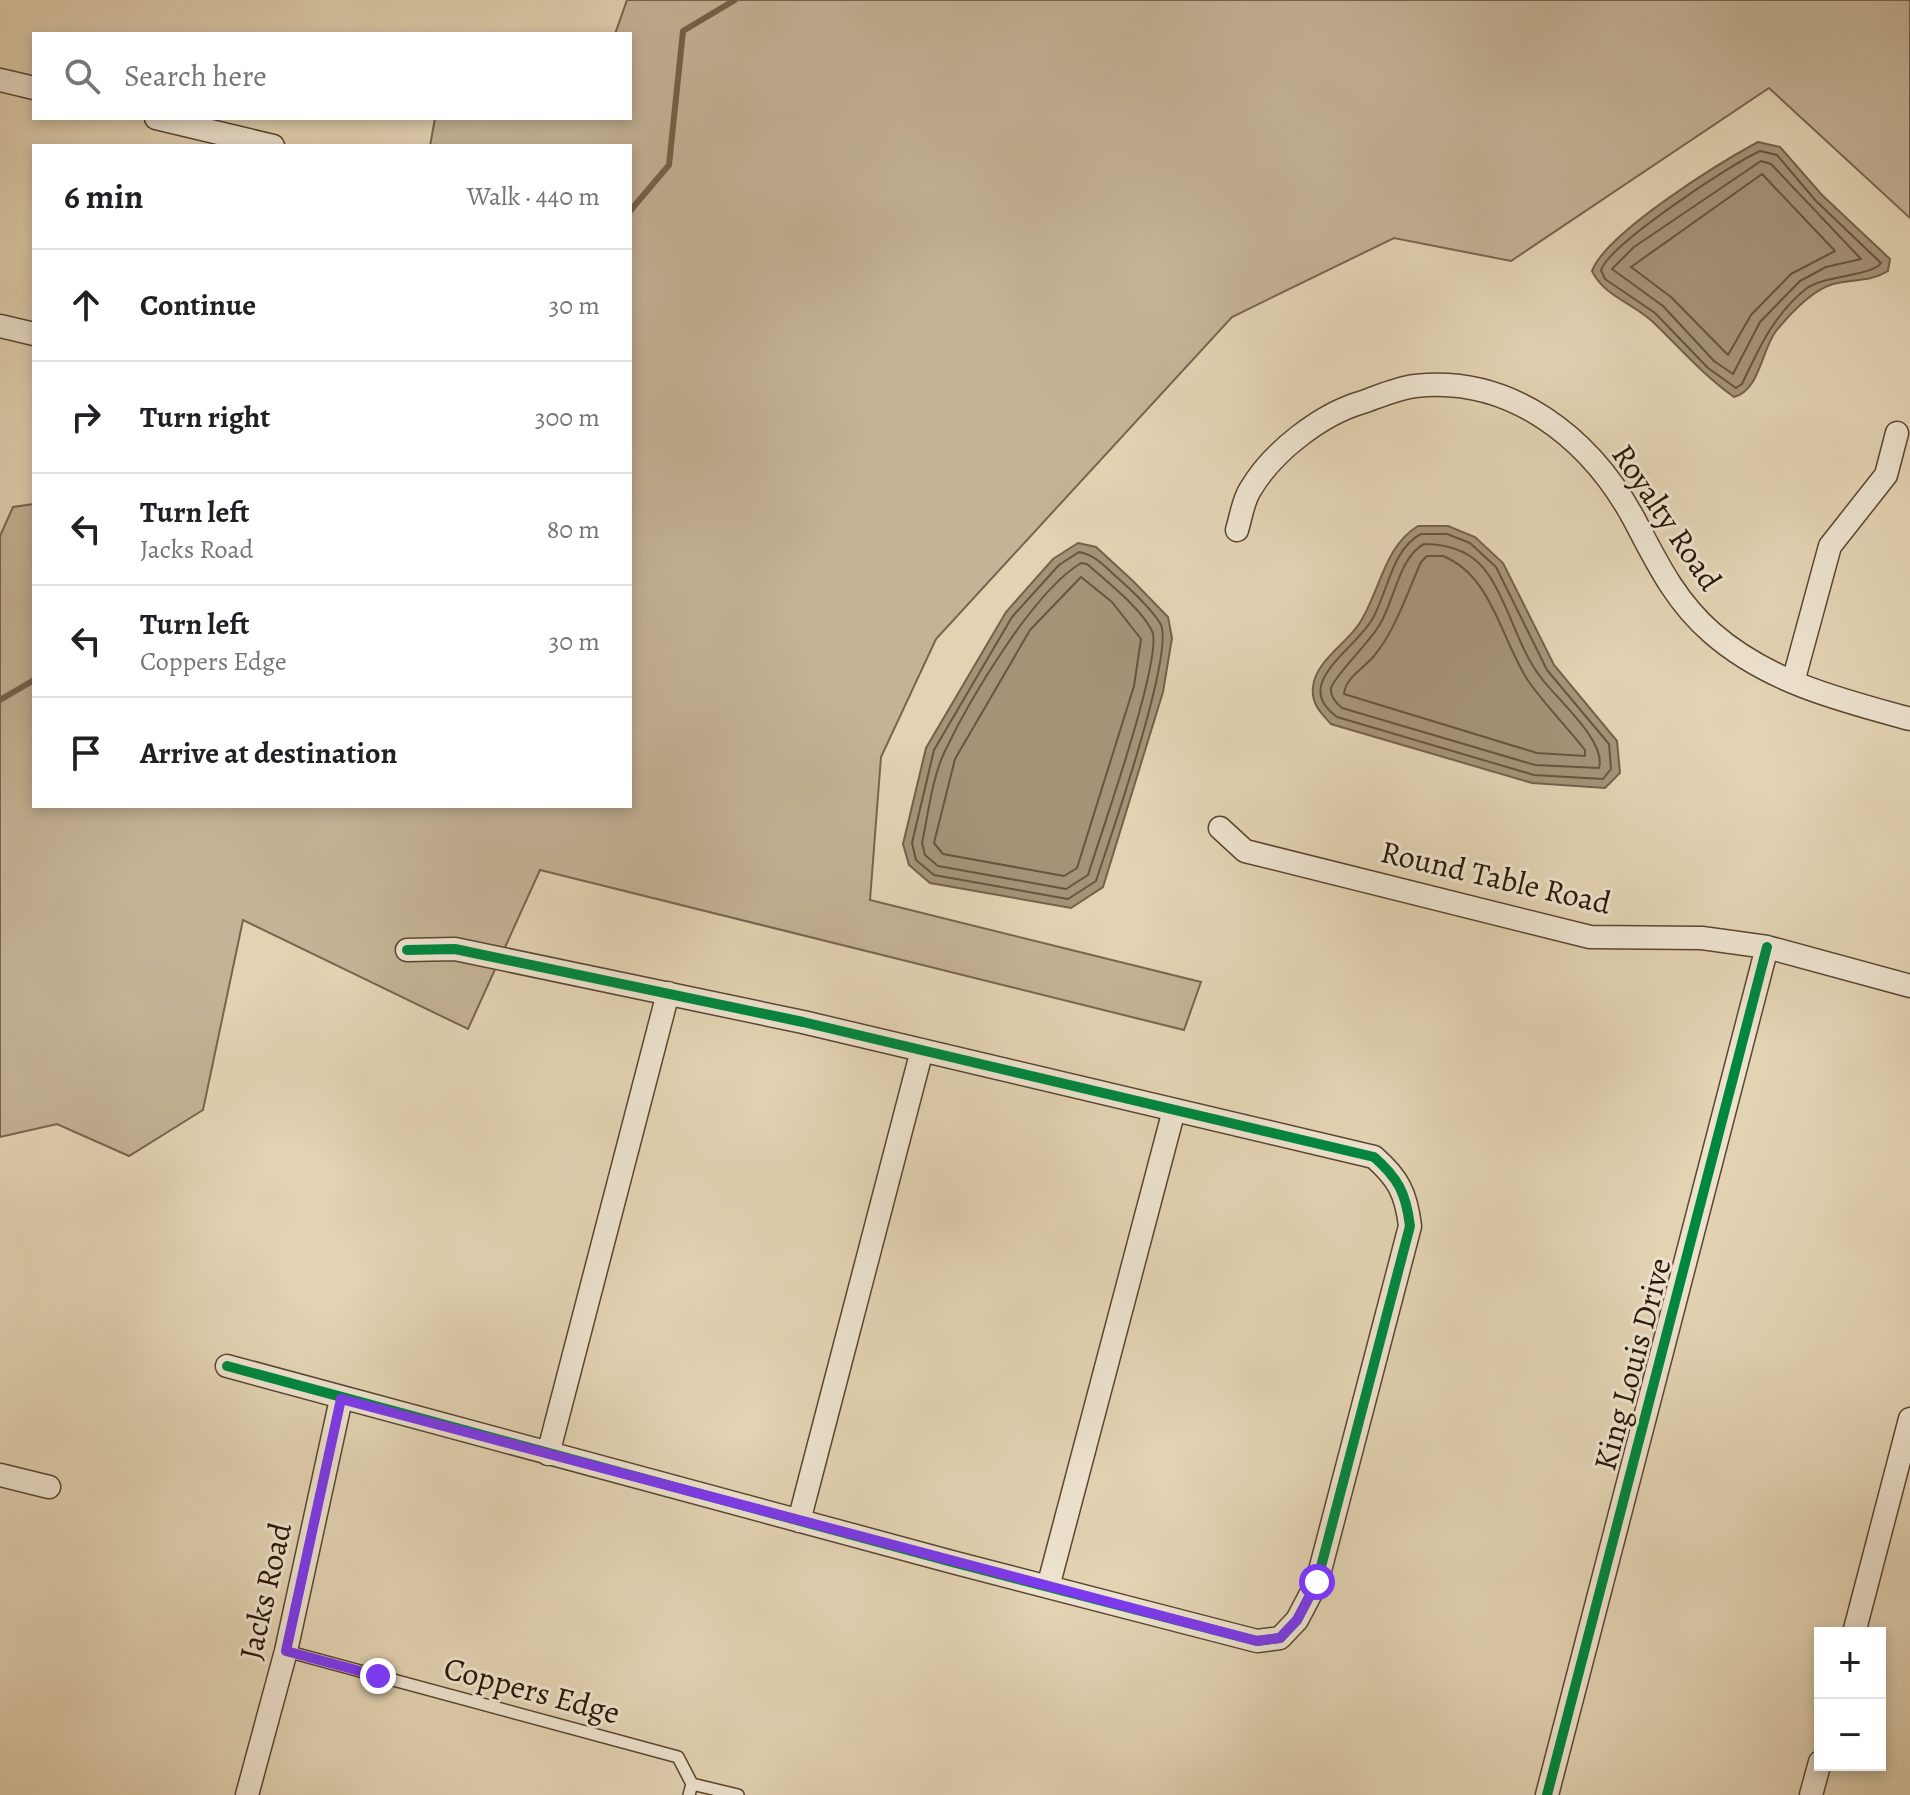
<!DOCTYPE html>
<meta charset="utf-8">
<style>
:root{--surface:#fff;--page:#f2f2f2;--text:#202124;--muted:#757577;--line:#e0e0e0}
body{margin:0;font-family:Alegreya,serif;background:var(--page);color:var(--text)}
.controls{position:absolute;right:24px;bottom:24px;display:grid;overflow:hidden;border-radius:0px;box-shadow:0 4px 12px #0003}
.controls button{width:72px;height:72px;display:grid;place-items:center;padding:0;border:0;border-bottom:2px solid var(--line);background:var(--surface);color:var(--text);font:40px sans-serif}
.stop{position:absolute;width:24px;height:24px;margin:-18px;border:6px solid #7c3aed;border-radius:50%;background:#fff}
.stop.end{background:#7c3aed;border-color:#fff;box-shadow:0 2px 8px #0008}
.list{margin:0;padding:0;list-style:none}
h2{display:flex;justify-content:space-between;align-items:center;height:104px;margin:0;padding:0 32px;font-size:34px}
h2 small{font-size:26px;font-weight:400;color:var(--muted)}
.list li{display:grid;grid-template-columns:52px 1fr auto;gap:24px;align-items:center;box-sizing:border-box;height:112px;padding:0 32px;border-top:2px solid var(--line)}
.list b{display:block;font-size:30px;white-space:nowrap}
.list p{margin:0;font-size:26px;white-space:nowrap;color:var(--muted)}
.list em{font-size:26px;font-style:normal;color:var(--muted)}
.icon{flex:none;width:44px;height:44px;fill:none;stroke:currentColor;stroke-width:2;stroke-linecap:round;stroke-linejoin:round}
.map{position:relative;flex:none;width:1910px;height:1795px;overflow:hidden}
.search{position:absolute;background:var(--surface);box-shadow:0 4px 12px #0003;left:32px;top:32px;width:600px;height:88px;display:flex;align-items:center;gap:20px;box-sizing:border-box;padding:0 28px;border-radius:0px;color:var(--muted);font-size:30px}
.panel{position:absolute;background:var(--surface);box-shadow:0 4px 12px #0003;left:32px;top:144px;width:600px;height:664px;border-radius:0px}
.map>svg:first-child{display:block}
.green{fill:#c4b396;stroke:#78654e;stroke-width:2}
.water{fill:#a59378;stroke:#75614a;stroke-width:2}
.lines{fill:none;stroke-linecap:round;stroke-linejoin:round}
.shore{stroke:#68553f;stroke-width:2}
.stream{stroke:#75614a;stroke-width:6}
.lane-casing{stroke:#5a4631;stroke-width:14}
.street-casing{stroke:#5a4631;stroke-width:25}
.lane{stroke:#ede2ce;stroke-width:11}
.street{stroke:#ede2ce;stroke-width:22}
.cycleway-casing{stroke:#ede2ce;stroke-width:15}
.cycleway{stroke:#00873e;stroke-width:10}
.route{stroke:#7c3aed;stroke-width:10}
.labels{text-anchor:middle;stroke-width:6;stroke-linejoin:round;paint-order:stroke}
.street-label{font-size:32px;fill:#2c1706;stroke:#ede2ce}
</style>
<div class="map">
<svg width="1910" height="1795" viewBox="0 0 1910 1795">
<rect width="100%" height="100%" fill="#e3d3b3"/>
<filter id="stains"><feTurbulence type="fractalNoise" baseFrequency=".0025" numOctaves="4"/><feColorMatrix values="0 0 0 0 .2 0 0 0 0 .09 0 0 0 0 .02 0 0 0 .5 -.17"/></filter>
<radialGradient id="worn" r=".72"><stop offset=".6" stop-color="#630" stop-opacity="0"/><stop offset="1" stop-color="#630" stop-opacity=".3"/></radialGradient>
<path class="green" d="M627,0H1910V218L1769,88L1511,261L1394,238L1232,317L936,639L881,757L870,900L1201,982L1184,1030L540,870L468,1029L243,920L203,1110L129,1156L57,1124L0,1137V536L13,507L34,504V806H630V146H430L435,118H630V34H615Z"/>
<path class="water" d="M1758,142L1780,147L1822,195L1890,259L1888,271C1871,282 1852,279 1833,284C1812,290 1790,314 1776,331C1761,351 1760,390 1734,397C1703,375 1680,348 1653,322C1633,303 1604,296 1592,271C1606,233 1719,163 1758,142Z
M1418,526H1448L1475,537L1503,563L1554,665L1617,741L1620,773L1605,788L1532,783L1331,724C1321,713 1311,704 1313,687C1315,662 1346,644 1359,624C1380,592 1384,546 1418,526Z
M1078,543L1096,547L1133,581L1168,617L1172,638L1163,692L1103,887L1071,908L930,883L909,865L903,844L926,748L1006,612L1053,559Z"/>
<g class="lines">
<path class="shore" d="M1760,151L1777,155L1816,201L1881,263C1872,276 1826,275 1807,288C1774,314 1759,348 1742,384L1736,388L1708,368L1655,313L1605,279L1601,270C1610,244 1731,164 1760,151Z
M1761,161L1771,164L1861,259L1826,267L1800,281L1760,322L1733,374L1714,361L1663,306L1612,269L1634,247Z
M1762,174L1835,251L1791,274L1751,315L1728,355L1671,297L1631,267Z
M1421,534H1447L1470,543L1496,567L1547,670L1609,744L1611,769L1603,779L1534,775L1337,717C1327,709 1318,700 1321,686C1326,663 1361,640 1373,618C1388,591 1392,549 1421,534Z
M1424,544C1450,544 1473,552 1488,574C1510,606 1517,647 1542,679C1558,700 1607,742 1599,768L1535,765L1342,708C1336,703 1330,697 1331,688C1334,676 1371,641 1380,624C1394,602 1399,557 1424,544Z
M1079,552C1096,555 1106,568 1119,579C1130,589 1152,610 1160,623C1177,648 1108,844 1096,881L1068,899L934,875L916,860L912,843L934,750L1012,617L1059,565Z
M1443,556C1493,576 1501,641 1529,682C1546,706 1567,727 1585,750V756L1537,753L1344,694C1345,678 1364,668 1374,656C1396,629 1407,593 1421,562L1427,556Z
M1081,563L1087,564C1106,581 1141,608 1152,631C1164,656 1099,839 1088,875L1066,889L938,866L925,855L922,843C928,815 932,779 944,753C969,700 1033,592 1081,563Z
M1081,577L1112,602L1141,639L1134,686L1077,868L1064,876L943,854L934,843L955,759L1030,630Z"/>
<path class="stream" d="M630,211L669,165L683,31L735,0
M0,700L34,680"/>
<defs>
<path id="lane" d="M286,1651L678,1757L692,1784L689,1795
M692,1784L738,1795"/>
<path id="street" d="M0,80L34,88
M156,118L273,146
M0,326L34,334
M1237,530C1241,517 1243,501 1250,490C1272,452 1321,414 1363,402C1380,396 1398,388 1415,386C1511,375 1590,438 1634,519C1656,561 1675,601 1712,633C1768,682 1840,700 1910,719
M1793,682L1830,546L1886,475L1897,433
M1220,828L1245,851L1590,937L1702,938L1767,947L1910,986
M227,1366L952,1562L1257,1641L1280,1638L1297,1620L1317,1582L1410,1226C1406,1193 1398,1178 1374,1157L803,1022L455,949L407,950
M548,1454L668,993
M0,1475L49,1487
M799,1521L922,1050
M1048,1587L1174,1110
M1854,1633L1910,1419
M247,1795L286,1651L341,1399
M1547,1795L1767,947
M1811,1795L1820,1762"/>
</defs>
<use href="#lane" class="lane-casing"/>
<use href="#street" class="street-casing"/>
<use href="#lane" class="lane"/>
<use href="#street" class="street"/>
<defs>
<path id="cycleway" d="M227,1366L952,1562L1257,1641L1280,1638L1297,1620L1317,1582L1410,1226C1406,1193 1398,1178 1374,1157L803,1022L455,949L407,950
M1547,1795L1767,947"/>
</defs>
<use href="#cycleway" class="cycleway-casing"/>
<use href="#cycleway" class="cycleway"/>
</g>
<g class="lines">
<path class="route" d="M378,1676L286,1651L341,1399L1257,1641L1280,1638L1297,1620L1317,1582"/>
</g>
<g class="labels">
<g class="street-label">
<text transform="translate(1667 517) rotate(56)" y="11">Royalty Road</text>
<text transform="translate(1496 877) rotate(13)" y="11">Round Table Road</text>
<text transform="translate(1632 1364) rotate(-75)" y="11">King Louis Drive</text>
<text transform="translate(265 1591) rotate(-77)" y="11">Jacks Road</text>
<text transform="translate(532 1690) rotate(15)" y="11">Coppers Edge</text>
</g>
</g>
<rect width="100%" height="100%" filter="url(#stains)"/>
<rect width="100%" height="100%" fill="url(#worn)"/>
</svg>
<div class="controls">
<button>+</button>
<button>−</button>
</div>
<div class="stop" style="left:1317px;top:1582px"></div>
<div class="stop end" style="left:378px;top:1676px"></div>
<div class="search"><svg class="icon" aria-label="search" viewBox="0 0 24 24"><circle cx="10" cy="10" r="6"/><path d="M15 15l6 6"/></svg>Search here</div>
<section class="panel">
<h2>6 min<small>Walk · 440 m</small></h2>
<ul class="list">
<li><svg class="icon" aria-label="ahead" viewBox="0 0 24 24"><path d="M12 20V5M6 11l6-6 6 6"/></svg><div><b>Continue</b></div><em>30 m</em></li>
<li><svg class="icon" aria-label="right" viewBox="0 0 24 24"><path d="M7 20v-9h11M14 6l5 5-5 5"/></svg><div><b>Turn right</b></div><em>300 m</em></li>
<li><svg class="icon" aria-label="left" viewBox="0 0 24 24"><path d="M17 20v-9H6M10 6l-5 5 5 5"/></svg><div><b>Turn left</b><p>Jacks Road</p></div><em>80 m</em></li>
<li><svg class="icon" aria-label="left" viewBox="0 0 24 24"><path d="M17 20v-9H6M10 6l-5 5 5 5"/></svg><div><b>Turn left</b><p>Coppers Edge</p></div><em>30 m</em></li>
<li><svg class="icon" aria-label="arrive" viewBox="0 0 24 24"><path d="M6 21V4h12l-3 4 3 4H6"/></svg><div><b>Arrive at destination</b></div></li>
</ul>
</section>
</div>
